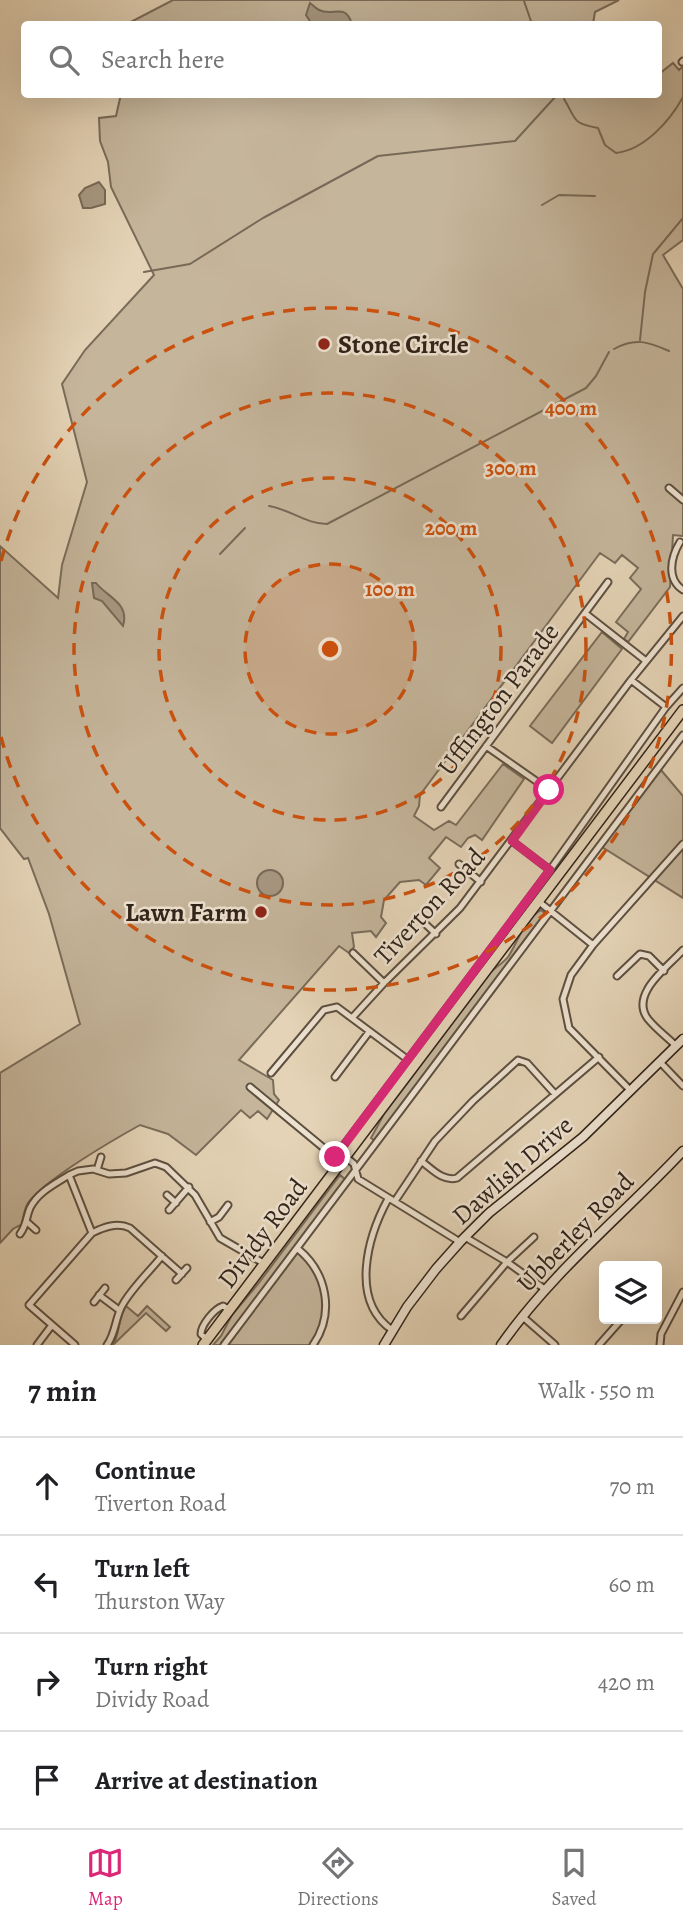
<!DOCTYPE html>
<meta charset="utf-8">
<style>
:root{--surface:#fff;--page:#f6f6f6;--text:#202124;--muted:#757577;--line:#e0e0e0;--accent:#db2777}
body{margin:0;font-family:Alegreya,serif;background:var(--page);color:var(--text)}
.controls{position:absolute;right:21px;bottom:21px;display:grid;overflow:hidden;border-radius:7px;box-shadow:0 7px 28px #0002}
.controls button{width:63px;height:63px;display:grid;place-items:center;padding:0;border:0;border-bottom:2px solid var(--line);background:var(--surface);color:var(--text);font:35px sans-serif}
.stop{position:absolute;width:21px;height:21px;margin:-16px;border:5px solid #db2777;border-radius:50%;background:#fff}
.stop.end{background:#db2777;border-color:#fff;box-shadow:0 2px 7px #0008}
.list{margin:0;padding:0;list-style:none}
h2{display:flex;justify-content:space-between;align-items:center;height:91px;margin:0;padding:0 28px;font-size:30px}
h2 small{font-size:23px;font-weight:400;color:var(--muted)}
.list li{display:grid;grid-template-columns:46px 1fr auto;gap:21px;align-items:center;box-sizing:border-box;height:98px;padding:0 28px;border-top:2px solid var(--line)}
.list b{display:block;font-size:26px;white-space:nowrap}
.list p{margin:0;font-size:23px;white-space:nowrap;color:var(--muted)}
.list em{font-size:23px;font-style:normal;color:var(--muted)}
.icon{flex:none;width:38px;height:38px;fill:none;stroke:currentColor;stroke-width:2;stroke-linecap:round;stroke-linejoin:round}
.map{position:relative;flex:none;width:683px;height:1345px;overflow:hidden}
.search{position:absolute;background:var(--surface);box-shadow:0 7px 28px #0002;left:21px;right:21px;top:21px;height:77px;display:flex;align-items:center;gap:18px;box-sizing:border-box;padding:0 24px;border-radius:7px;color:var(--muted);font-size:26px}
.sheet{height:483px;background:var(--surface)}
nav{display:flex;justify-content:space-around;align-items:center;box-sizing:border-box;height:98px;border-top:2px solid var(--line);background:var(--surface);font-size:19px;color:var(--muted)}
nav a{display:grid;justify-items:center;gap:4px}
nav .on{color:var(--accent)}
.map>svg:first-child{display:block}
.green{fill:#c5b59b;stroke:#7a6c5a;stroke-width:2}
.water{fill:#a79781;stroke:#776957;stroke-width:2}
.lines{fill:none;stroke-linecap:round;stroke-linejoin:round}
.stream{stroke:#776957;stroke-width:2}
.street-casing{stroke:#5d4f40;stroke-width:9}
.secondary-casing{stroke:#302319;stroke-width:11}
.primary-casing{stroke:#302319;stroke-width:12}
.street{stroke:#ede2d0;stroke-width:5}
.secondary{stroke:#ede2d0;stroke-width:8}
.primary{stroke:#e4d3b6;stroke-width:9}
.route{stroke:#db2777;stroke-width:9}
.ring{fill:none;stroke:#cc510e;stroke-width:3.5;stroke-dasharray:12 9}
.poi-dot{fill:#8f2418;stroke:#ede2d0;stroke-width:2.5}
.labels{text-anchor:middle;stroke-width:5;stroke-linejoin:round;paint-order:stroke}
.poi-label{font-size:26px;font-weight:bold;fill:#302319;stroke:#ede2d0;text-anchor:start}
.street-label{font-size:26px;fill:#302319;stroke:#ede2d0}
.centre{fill:#cc510e;stroke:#ede2d0;stroke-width:3.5}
.ring-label{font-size:21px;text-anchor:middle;font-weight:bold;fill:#cc510e;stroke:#ede2d0;stroke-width:5;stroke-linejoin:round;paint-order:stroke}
</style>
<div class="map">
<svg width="683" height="1345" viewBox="0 0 683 1345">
<rect width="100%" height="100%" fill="#e4d3b6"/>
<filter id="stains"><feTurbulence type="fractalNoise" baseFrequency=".00286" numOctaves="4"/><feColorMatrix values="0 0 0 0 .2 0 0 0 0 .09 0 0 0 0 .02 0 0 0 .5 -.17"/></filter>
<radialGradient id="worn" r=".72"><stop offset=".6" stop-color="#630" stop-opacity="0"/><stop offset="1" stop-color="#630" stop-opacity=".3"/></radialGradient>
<path class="green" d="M173,0H619L595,12L593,24H127Z
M673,63L679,70L683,66V240L663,255L683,289V536L673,535L670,587L628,642L624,639L628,632L616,622L641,589L630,578L638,568L622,555L615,563L600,553L420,795L419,806L414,816L434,830L449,821L456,825L503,764L524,779L482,840L475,835L468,838L461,847L446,837L429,858L440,868L426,885L419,880L400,882L384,900L381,917L386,923L376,937L371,931L352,933L354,947L349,953L339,946L239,1060L273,1080L274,1094L279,1100L267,1119L258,1111L250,1118L241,1110L196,1155L168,1134L140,1125C113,1140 44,1180 28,1203C24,1210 23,1217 22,1224L13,1229L0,1243V1073L80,1024L49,914L28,858L24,859L0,828V546L58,598L62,565L87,482L62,384L85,350L154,275L111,187L108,162L100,141L99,118L116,116L121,94H658L659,74Z
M602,632L622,649L552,743L530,726Z
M661,770L683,796V898L602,847Z
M541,910L546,914L375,1141L371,1138L384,1114L491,972C496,967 504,962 508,957C518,942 524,919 541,910Z
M340,1175L346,1180L220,1345H213L221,1336L232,1315L258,1284Z
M298,1249C317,1265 329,1295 324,1320C323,1328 316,1338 312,1345H224Z
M126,1306L138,1316L147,1306L170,1327L166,1331L146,1313L113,1345C120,1333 118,1318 126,1306Z"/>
<path class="water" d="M310,3C313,5 315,8 319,10C333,17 345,2 352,24H312L306,15Z
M99,182L105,190V204L91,208H83L79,195L85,188Z
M92,583H96C107,597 130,603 123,626L102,601L94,598Z
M257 883a13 13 0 1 1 26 0a13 13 0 1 1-26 0Z"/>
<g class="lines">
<path class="stream" d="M524,1L532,24
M564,99C577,120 571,123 598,128L605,145L616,153C644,150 670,121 683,97
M542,205L559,195L595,196
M654,253L683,218
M144,272L190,264L263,218L378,156L515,141L556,96
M640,340L645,292L653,254
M614,349C635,337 649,342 669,351
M269,506C289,509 306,524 327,524L586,388L596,376L609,352
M220,554L245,528"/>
<defs>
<path id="street" d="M682,62L683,61
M669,488L683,500
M680,542C671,557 666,579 683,590
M586,614L646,661
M631,680L666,707
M486,746L549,790
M441,807L608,582
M512,841L550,870
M459,864L481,882
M538,901L593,945
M419,918L436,934
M353,953L384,983
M617,976L640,954L649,956L664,971
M352,1018L384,983L460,908L631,680L683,616
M676,1046C667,1037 656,1029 648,1019C629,994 668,967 683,950
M660,1062L683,1086
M271,1073L324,1010L337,1007L407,1059
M335,1077L369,1032
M250,1087L337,1159
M631,1091L569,1028L563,999L571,975L593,945L683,844
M335,1157L550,870L666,707L683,688
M346,1157L354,1164L358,1179L460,1242
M421,1161C432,1169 443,1182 457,1178L599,1057
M97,1170L101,1157
M167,1195L176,1203
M388,1199C368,1236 349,1300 392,1330
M395,1201L435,1141L473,1101L518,1060L527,1063L555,1094
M169,1210L189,1187
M27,1222L36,1230
M210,1222L219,1217L228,1205
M92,1233L69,1175L78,1171L93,1169L109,1174L126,1173L155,1163L166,1167L195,1195L220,1238L265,1264
M20,1234C27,1225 26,1217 30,1208C38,1192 55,1184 69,1175
M465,1237L507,1262L546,1290
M298,1249C327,1273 335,1313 313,1345
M176,1280L187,1268
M99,1295L119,1310
M94,1302L105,1288
M461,1316L507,1262L534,1237
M523,1317L555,1345
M207,1340L201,1334C201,1325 214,1309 223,1306L230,1310
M37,1345L52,1325
M75,1345L29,1305L92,1233C104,1227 117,1222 130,1228L182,1274
M107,1345C116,1333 115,1317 123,1304C133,1287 149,1272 162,1256
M224,1345L683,735
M599,1345L622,1319
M660,1345L661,1334L683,1292"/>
<path id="secondary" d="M384,1345L407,1307L436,1269L460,1242L489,1213L583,1137L683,1039
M501,1345C552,1272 623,1215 683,1151"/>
<path id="primary" d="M203,1345L683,710"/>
</defs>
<use href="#street" class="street-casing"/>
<use href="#secondary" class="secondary-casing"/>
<use href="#primary" class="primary-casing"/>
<use href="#street" class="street"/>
<use href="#secondary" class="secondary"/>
<use href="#primary" class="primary"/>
</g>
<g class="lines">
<path class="route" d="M335,1157L550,870L512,841L549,790"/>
</g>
<circle cx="330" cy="649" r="85" fill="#cc510e" fill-opacity=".12"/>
<g class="ring">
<circle cx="330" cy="649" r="85"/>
<circle cx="330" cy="649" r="171"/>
<circle cx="330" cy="649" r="256"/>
<path d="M1 561A341 341 0 1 1 1 737"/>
</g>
<g class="poi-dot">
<circle cx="324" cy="344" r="7"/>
<circle cx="261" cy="912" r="7"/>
</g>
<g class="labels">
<g class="poi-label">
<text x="338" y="353">Stone Circle</text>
<text x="247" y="921" text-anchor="end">Lawn Farm</text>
</g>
<g class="street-label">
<text transform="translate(498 699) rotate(-53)" y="9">Uffington Parade</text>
<text transform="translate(429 906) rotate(-47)" y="9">Tiverton Road</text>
<text transform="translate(512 1170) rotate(-41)" y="9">Dawlish Drive</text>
<text transform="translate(575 1232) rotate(-46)" y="9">Ubberley Road</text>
<text transform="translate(262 1233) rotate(-53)" y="9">Dividy Road</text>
</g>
</g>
<circle cx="330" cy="649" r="10" class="centre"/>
<g class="ring-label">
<text x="571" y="415">400 m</text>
<text x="511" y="475">300 m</text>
<text x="451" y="535">200 m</text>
<text x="390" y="596">100 m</text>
</g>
<rect width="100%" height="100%" filter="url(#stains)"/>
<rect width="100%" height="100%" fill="url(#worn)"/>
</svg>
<div class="controls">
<button><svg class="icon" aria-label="layers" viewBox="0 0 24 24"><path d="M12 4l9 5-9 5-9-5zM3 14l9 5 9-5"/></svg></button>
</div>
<div class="stop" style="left:549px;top:790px"></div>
<div class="stop end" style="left:335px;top:1157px"></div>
<div class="search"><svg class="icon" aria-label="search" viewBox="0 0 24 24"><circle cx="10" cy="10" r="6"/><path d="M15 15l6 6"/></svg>Search here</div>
</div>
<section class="sheet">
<h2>7 min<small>Walk · 550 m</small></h2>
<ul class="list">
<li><svg class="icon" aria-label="ahead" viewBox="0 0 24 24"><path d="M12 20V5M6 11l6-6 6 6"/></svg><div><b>Continue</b><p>Tiverton Road</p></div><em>70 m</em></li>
<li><svg class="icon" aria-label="left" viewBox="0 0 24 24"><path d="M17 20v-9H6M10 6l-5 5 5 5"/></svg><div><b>Turn left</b><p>Thurston Way</p></div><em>60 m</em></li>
<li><svg class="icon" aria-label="right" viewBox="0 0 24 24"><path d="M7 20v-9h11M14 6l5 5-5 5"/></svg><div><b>Turn right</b><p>Dividy Road</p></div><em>420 m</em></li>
<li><svg class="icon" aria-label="arrive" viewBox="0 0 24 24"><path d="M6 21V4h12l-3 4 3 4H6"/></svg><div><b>Arrive at destination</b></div></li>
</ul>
</section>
<nav>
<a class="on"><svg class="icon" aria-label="map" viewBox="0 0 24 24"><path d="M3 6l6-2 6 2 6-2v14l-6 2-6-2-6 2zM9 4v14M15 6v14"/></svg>Map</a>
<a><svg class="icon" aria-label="directions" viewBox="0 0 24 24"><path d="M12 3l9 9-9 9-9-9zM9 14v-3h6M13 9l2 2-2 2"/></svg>Directions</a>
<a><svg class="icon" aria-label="saved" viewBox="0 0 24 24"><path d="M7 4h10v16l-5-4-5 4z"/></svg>Saved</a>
</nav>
